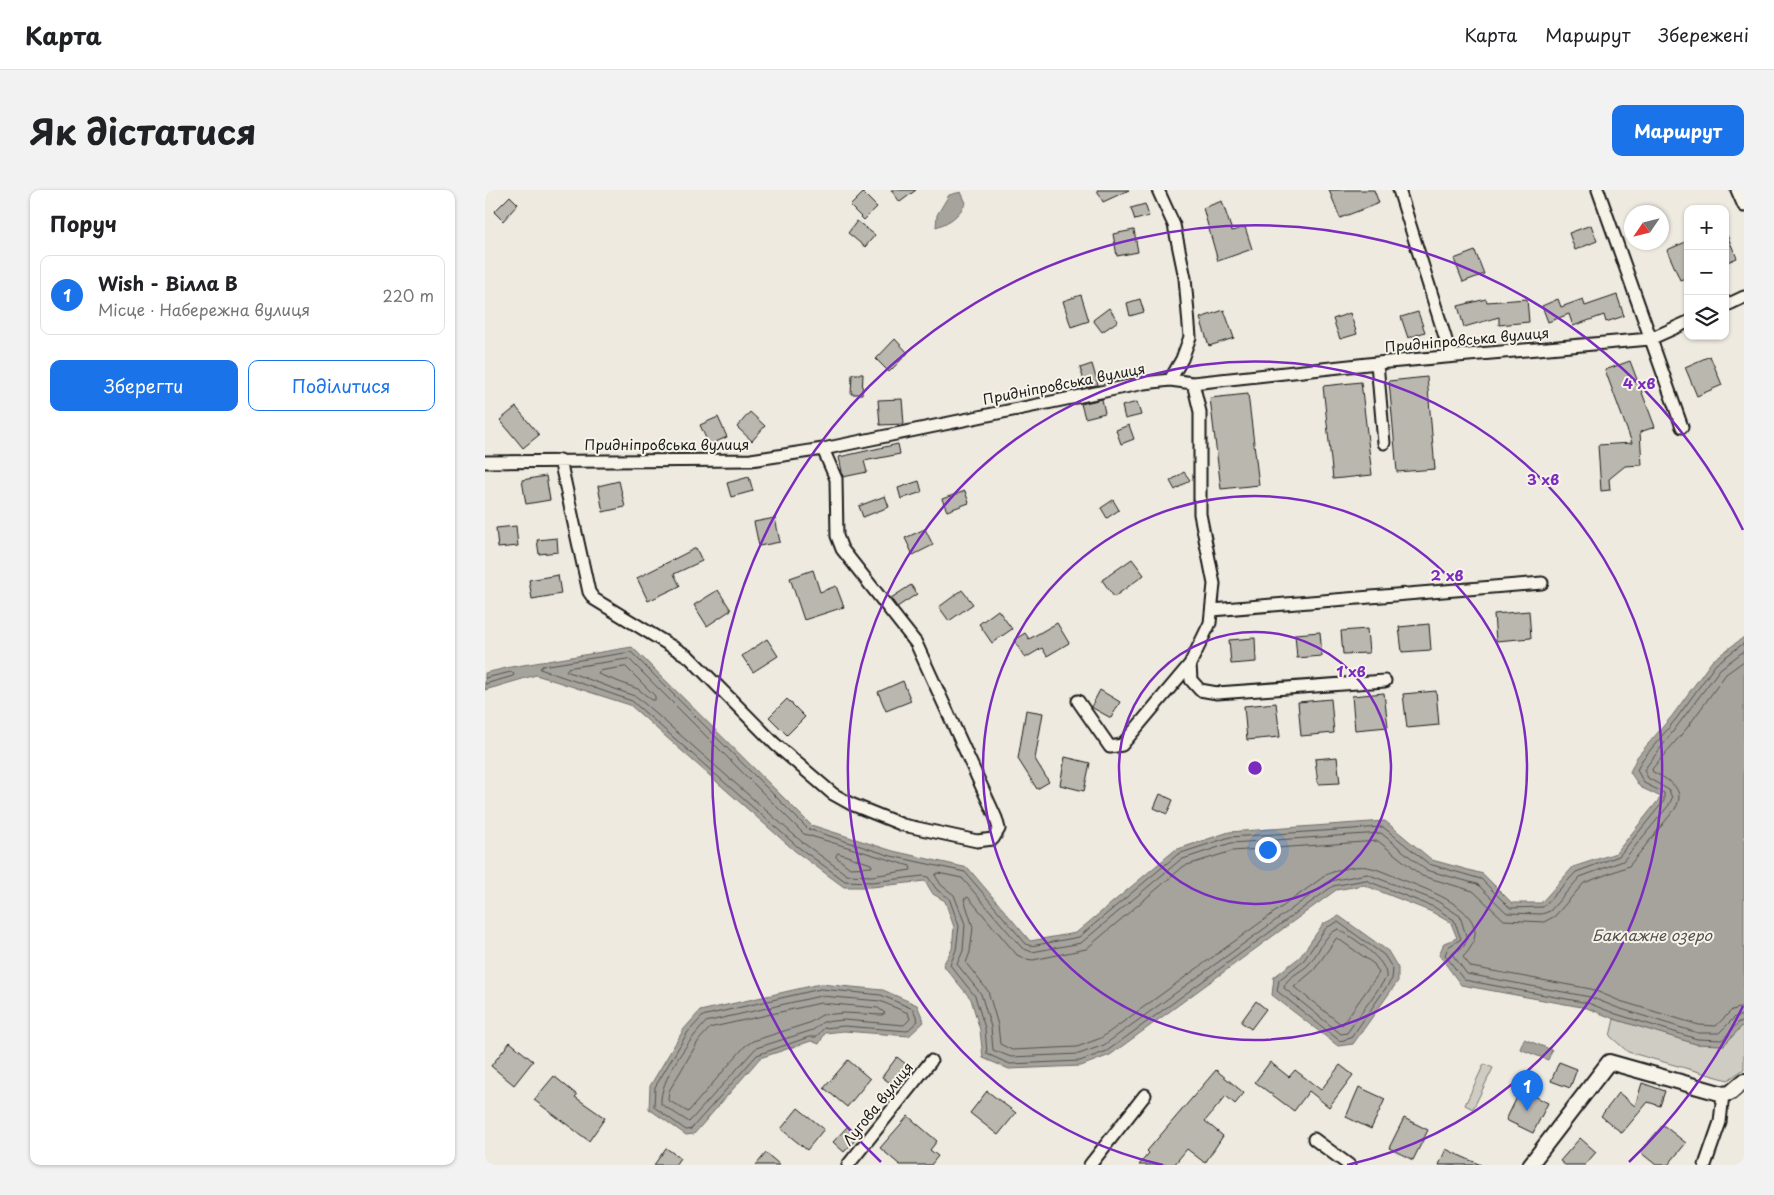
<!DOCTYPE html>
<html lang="uk">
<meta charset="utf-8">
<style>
:root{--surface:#fff;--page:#f2f2f2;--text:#202124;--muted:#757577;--line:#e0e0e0;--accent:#1a73e8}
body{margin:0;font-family:"Playpen Sans",sans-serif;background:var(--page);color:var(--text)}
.controls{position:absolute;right:15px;top:15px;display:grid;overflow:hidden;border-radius:10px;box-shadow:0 1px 4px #0004}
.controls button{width:45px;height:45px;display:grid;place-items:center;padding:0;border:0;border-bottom:1px solid var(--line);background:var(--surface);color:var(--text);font:25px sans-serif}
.compass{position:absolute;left:1139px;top:15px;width:45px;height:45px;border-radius:50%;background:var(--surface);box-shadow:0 1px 4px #0004;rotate:235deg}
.you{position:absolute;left:782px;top:659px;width:18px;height:18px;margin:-12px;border:4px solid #fff;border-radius:50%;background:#1a73e8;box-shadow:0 0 0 8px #1a73e833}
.badge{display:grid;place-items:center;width:32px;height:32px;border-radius:50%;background:var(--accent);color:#fff;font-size:16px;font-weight:700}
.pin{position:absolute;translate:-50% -41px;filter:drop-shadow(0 1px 2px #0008)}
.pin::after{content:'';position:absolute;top:26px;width:18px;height:15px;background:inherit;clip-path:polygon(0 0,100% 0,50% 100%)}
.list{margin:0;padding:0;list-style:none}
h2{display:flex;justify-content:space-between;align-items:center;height:65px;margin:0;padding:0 20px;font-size:21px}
h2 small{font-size:16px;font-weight:400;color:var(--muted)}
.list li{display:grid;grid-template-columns:32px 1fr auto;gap:15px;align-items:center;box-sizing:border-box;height:80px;margin:0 10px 10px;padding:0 10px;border:1px solid var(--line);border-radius:10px}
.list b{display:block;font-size:19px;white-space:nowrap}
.list p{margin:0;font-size:16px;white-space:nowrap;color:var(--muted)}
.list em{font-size:16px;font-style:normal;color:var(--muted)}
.actions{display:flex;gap:10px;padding:15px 20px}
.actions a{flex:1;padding:11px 0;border:1px solid var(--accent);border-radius:10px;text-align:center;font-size:18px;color:var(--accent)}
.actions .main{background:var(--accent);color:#fff}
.icon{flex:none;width:28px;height:28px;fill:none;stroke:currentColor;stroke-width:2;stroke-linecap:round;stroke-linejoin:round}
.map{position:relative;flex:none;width:1259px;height:975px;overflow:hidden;border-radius:10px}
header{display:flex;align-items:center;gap:30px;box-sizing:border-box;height:70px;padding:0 25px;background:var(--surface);border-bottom:1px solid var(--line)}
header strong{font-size:24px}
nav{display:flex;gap:28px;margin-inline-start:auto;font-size:18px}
.intro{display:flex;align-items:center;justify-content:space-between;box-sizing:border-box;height:120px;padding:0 30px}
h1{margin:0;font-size:35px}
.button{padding:12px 22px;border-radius:10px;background:var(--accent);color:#fff;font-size:18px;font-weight:700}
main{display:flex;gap:30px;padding:0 30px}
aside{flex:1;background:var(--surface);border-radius:10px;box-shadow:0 1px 4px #0004}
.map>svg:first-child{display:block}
.green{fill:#cfccc3;stroke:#767470}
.water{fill:#a6a39d;stroke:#6f6d69}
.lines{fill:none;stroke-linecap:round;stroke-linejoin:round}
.shore{stroke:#535250;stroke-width:1}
.building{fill:#bab7af;stroke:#1c1c1c}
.minor-casing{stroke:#1c1c1c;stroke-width:15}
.tertiary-casing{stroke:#1c1c1c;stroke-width:18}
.minor{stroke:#f7f3e8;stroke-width:11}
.tertiary{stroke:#f7f3e8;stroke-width:14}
.ring{fill:none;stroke:#7b2cbf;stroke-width:2.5}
.labels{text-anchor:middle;stroke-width:4;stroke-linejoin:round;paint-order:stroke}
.street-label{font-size:14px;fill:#1c1c1c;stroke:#f7f3e8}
.water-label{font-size:15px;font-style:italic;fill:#535250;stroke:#f7f3e8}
.centre{fill:#7b2cbf;stroke:#f7f3e8;stroke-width:2.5}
.ring-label{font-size:15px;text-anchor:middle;font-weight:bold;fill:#7b2cbf;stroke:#f7f3e8;stroke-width:4;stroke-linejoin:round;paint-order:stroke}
</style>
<header>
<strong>Карта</strong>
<nav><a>Карта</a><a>Маршрут</a><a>Збережені</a></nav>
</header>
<div class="intro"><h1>Як дістатися</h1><a class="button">Маршрут</a></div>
<main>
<aside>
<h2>Поруч<small></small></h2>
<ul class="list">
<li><span class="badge">1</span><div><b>Wish - Вілла B</b><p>Місце · Набережна вулиця</p></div><em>220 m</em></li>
</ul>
<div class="actions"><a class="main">Зберегти</a><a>Поділитися</a></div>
</aside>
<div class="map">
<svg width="1259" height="975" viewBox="0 0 1259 975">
<rect width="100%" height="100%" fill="#eeeae0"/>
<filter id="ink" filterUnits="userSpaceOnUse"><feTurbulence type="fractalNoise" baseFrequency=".02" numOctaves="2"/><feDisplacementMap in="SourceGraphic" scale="10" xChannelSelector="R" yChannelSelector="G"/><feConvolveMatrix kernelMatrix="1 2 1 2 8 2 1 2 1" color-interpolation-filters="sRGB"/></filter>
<g filter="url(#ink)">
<path class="green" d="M1129,829L1211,854L1239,855L1259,834V879L1243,890L1143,862L1125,846Z
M999,874L1008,878L988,919L980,915Z"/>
<path class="water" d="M476,2L481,13C473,26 466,32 451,37L452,25L464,5Z
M1259,447V834L1239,855L1211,854L1129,829L1102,818L976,795L954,765L959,753L972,748L966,733L947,722L879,695L851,700L625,865L596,876L524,879L498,868L495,840L486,809L458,775L467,759L469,737L460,711L448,704L440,691L387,697H359L310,661L145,515L51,485L0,500V483L26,477L147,457L326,635L408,661L483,678L545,751L591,743L690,660L744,642L900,631L947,670L998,684L1027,713H1056L1088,677L1131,663L1176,607L1155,597L1145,582L1152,567L1187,526L1227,471Z
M854,726L903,761L913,778V791L868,854L853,856L787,805L789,787L815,767L838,734Z
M335,794L398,800L432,815L439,832L424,846L359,841L340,843L334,854L326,851L275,868L209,944L201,945L164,919L165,896L199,839L215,821Z
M1039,849L1067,860L1063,870L1035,859Z"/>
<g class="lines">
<path class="shore" d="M1259,453L1231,474L1191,529L1157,570L1152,580L1159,593L1179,603V611L1134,666L1091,682L1058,717L1025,718L996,689L944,674L898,637L745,647L693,664L594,747L546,756L541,754L480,682L406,666L323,639L146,462L57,476L55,479L147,511L313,657L360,691L387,692L438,686L443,687L452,700L464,708L474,736L471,760L465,775L490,806L500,838L502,864L525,874L595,871L622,861L848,696L880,690L949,717L969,730L976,749L963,757L960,765L979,790L1103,813L1131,824L1212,849L1237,850L1254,832L1259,831
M1259,461L1235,479L1159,580L1163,588L1184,600L1187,608L1184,615L1138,671L1095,687L1065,721L1057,724L1022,723L992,694L941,680L896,643L746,653L695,670L596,753L547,762L537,758L477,688L453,683L450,685L456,695L469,705L480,734L478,761L472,774L496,804L506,837L508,860L526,867L594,864L619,855L845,691L882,684L952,711L975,726L982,749L979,756L967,764L982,784L1105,807L1133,818L1213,843H1234L1250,827L1259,825
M144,469L319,644L425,676L426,680L387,686L362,685L317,652L152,507L81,481L83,478Z
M1259,471L1241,484L1202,538L1167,579L1168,582C1184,590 1202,599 1190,619L1144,676L1099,693L1070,726L1059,732L1019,730L988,701L937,686L893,651L747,661L699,676L601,759L548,770L541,769L532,765L483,707L479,709L488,737L485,762L481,773L503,801L513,835L515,854L527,860L592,857L616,848L841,685C851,680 871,675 882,677C895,679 909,687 921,691C951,703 1017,727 978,767L986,777L1106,799L1135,811L1214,835L1231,836L1247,820L1259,817
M141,477L170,506V510H167L153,499L113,484L115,481Z
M0,488L26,482L29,484L28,486L0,494
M353,663L386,674L387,677L365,678L351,667Z
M853,732L899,765L908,779L907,789L866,848L855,851L792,801L794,790L819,770L841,738Z
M853,739C867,747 904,770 901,788L862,843L856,844L799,798C800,788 816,782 823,775C834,764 838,745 853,739Z
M852,748L889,774L894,783L857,835L809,797L829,780Z
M336,799L396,805L428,819L433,831L422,841L359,836L339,838L331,847H324L272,865L206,939L201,940L169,917L170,897L203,842L218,826Z
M336,806L395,811L423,823L425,829L419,835L359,830L338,832L328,840L271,858L204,932L176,914C174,890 205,849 221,832Z
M336,813L393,818L400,823L397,825L359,823L337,825L324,833L268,851L260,856L203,922L183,910L184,901L214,850L225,838Z"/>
</g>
<path class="building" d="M406,0H431L415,12Z
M612,0H644L618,12Z
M844,0H889L894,13L855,28Z
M378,3L392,17L379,30L365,16Z
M25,6L33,14L18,31L9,22Z
M737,11L747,41L760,37L767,59L733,71L718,18Z
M660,14L664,26L650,30L646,18Z
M372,31L390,45L380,57L363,43Z
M1106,35L1112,51L1090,60L1084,43Z
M649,40L653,62L632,66L628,44Z
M1240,41L1252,68L1240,73Z
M1203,51V87L1195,90L1182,60Z
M990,61L999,84L978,92L969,69Z
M596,105L604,131L586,137L578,111Z
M1132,105L1139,126L1121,132L1119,125L1088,136L1084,124L1063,132L1057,116L1073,109L1076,117L1098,109L1100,116Z
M655,109L659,122L645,126L642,113Z
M1001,109L1002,112L1042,109L1044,132L1014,135V127L979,137L973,116Z
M624,118L633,131L617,142L608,130Z
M739,120L749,148L724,156L715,128Z
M933,122L940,142L923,148L916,127Z
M865,123L872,144L855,149L848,129Z
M410,149L423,163L404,182L391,169Z
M1225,166L1237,195L1212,206L1200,177Z
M1145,171L1170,237L1155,242L1157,275L1140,276L1124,289L1125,300L1116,301L1113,255L1147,253L1120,180Z
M607,174L613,195L601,197L595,178Z
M367,184H378L377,204H366Z
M942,187L950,279L912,282L904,191Z
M876,192L887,285L848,289L838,196Z
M763,204L774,295L736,299L725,208Z
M417,209L419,234L395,235L393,210Z
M617,209L620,223L600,228L596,214Z
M652,212L656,225L640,229L637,216Z
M31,217L54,245L38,258L15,230Z
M265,222L280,236L267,251L252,237Z
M233,227L242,247L224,255L215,235Z
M644,235L649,249L636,254L631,240Z
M413,254L415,264L379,271L382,282L358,287L354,267Z
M699,282L705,290L690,300L685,291Z
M61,286L65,310L41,314L37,290Z
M264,287L268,301L246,307L242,293Z
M134,291L140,317L118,322L113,296Z
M434,291L437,302L416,309L413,298Z
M480,301L484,313L462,321L457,309Z
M400,306L404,317L378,327L374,316Z
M628,310L634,320L622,328L616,318Z
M290,328L295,352L274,356L269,332Z
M31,336L33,356L13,358L11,338Z
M440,339L448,355L428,365L420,348Z
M72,348L73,362L54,364L52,350Z
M211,358L217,371L189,384L195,396L163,411L152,388Z
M647,369L659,385L629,407L617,390Z
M328,380L335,402L351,396L359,417L319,430L305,388Z
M73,385L76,404L47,409L44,390Z
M426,395L432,404L412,417L406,408Z
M233,400L246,420L222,436L209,415Z
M477,400L488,414L464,431L454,417Z
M513,420L527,439L507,453L494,434Z
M1044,421L1046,448L1011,451L1009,424Z
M572,433L584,453L562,466L557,458L540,468L529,450L540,443L544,449Z
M944,434L946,460L917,462L914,437Z
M882,439L884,463L858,464L856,441Z
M835,442L837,466L812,468L810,444Z
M770,448L771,472L746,474L744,450Z
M282,449L293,466L268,482L257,466Z
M418,491L426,511L401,521L393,502Z
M615,500L635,512L626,528L606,517Z
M951,501L954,535L922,538L918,504Z
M899,503L903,537L870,540L867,506Z
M302,509L320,527L302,545L284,527Z
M846,509L849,543L816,546L813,512Z
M791,513L795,547L762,550L759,516Z
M541,520L558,523L550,569L564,592L552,599L533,569Z
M580,567L605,573L599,601L575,595Z
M852,567L855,593L833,594L830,569Z
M675,604L688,610L682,624L669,618Z
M771,811L781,819L766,839L756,832Z
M25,852L48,871L29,895L6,876Z
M412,867L427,879L412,898L397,887Z
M363,870L385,889L362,917L339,898Z
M785,872L804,887L810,880L836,900L855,875L868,885L844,917L824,901L809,921L770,892Z
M1074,872L1092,879L1085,898L1066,891Z
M731,880L759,903L750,914L741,906L720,931L738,946L720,973L702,959L689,975H654L664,963L662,961Z
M69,886L92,905L90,907L120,928L104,951L49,910Z
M1157,893L1180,901L1175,916L1163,912L1137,943L1116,926L1134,903L1150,916Z
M874,897L900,909L886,939L861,927Z
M1036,899L1063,913L1048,943L1021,930Z
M502,901L531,923L513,945L485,923Z
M313,918L339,939L322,960L296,939Z
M423,926L452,951L445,960L453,966L446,975H415L395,958Z
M919,928L943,940L928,970L904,958Z
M1178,935L1201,953L1183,975H1171L1155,962Z
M363,936L374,946L359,962L348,952Z
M1095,948L1111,962L1100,975H1080L1075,971Z
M181,958L195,968L190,975H169Z
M961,959L971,964L996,975H954Z
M281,963L295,975H271Z"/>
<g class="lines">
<defs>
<path id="minor" d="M673,0L689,35L700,88L705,147L697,169L685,190
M914,0L966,166
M1113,0L1197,237
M1252,0L1259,16
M1240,116L1259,107
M892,173L899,253
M708,193L715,222V324L729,394L725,433L705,474L706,490L715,500L732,503L900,491
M75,270L104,402L109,409L204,467L290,554L348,604L366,614L418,635L492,651L508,649L514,639L511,628L431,453L357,359L352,346L351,289L338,259
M0,272L266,270L338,259L659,193L685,190L708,193L892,173L1165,149L1203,132
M727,420L1057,393
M593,511L625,557L637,555L705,474
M829,949L864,975
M363,975L446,871
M605,975L660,905
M1220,975L1235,932L1238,904"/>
<path id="tertiary" d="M1045,975L1124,872L1238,904L1245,903L1259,891"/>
</defs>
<use href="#minor" class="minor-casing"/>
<use href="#tertiary" class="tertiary-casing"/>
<use href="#minor" class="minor"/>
<use href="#tertiary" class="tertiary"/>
</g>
</g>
<g class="ring">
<circle cx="770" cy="578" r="136"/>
<circle cx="770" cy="578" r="272"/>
<path d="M678 975A407 407 0 1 1 862 975"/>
<path d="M1258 816A543 543 0 0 1 1144 972M396 972A543 543 0 1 1 1258 340"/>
</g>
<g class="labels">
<g class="street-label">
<text transform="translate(982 150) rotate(-5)" y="5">Придніпровська вулиця</text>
<text transform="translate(579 194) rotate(-11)" y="5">Придніпровська вулиця</text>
<text x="182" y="260">Придніпровська вулиця</text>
<text transform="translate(393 914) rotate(-51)" y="5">Лугова вулиця</text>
</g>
<g class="water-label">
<text x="1167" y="751">Баклажне озеро</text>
</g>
</g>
<circle cx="770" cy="578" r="8" class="centre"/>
<g class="ring-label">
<text x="1154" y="199">4 хв</text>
<text x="1058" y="295">3 хв</text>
<text x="962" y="391">2 хв</text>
<text x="866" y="487">1 хв</text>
</g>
</svg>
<div class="controls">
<button>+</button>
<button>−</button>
<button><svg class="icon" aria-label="layers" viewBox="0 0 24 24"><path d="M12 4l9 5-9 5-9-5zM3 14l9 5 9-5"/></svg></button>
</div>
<svg class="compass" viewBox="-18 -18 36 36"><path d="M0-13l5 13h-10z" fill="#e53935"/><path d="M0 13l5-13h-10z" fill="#757577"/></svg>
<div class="you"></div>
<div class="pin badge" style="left:1042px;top:921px">1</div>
</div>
</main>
